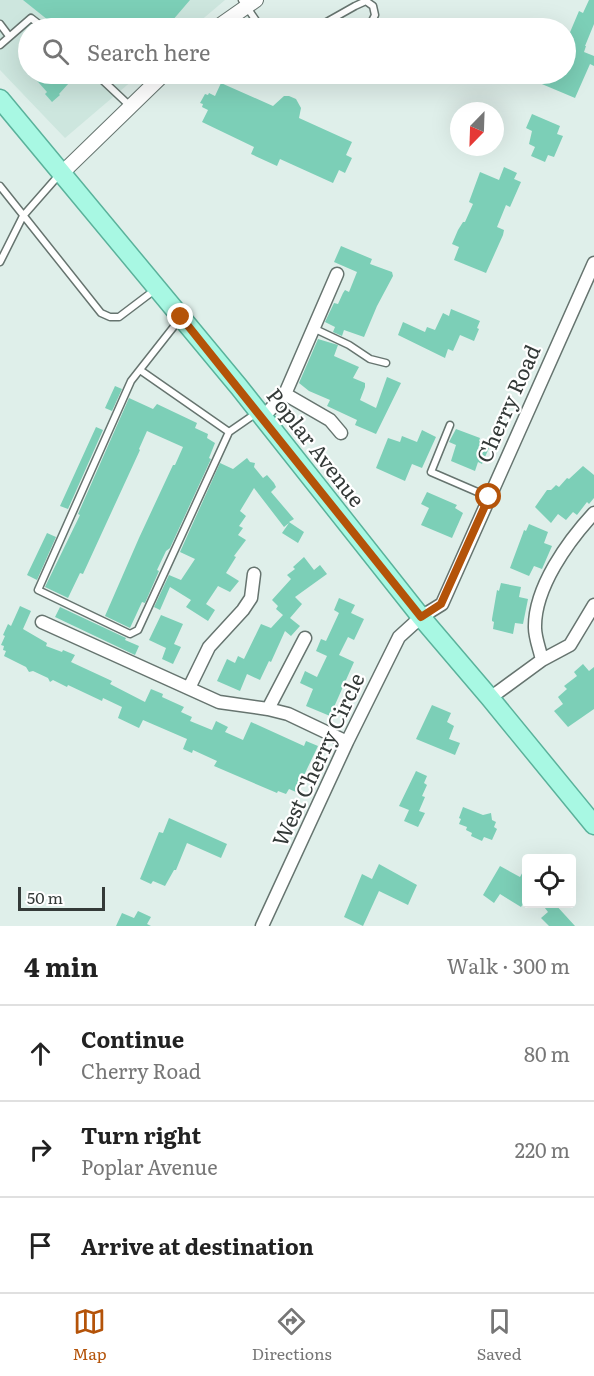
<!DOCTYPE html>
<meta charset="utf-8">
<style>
:root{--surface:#fff;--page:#f2f2f2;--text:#222;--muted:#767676;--line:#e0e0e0;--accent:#b45309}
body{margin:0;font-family:Literata,serif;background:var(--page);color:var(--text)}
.controls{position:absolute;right:18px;bottom:18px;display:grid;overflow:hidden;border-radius:6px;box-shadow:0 6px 24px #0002}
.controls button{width:54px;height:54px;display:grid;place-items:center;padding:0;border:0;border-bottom:2px solid var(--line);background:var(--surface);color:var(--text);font:30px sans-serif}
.compass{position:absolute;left:450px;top:102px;width:54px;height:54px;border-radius:50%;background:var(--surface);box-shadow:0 6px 24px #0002;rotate:203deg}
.scale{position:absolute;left:18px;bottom:15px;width:87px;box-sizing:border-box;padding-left:6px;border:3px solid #343a38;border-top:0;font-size:16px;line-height:21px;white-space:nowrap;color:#343a38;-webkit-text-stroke:4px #fff;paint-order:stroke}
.stop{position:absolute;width:18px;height:18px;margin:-14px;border:4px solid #b45309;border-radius:50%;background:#fff}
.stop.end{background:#b45309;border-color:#fff;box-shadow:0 2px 6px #0008}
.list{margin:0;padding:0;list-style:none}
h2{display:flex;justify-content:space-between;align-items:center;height:78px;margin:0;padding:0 24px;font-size:26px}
h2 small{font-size:20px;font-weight:400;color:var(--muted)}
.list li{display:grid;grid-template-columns:39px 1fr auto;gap:18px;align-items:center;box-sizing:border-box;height:96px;padding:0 24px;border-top:2px solid var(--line)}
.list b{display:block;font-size:22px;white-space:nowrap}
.list p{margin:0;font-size:20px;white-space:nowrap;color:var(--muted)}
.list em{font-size:20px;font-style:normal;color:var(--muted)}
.icon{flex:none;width:33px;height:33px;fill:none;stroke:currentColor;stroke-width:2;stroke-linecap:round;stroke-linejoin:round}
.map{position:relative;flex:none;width:594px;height:926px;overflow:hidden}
.search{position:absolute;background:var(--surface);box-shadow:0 6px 24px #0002;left:18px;right:18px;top:18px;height:66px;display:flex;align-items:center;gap:15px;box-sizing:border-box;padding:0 21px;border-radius:33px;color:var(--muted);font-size:22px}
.sheet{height:366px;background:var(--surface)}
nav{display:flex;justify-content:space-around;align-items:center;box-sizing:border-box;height:84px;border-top:2px solid var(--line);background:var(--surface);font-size:16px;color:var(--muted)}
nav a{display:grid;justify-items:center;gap:3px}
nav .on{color:var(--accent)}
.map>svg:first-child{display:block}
.built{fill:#cde6de}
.building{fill:#7ccfb7}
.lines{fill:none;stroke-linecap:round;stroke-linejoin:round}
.service-casing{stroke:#66746f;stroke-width:9}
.minor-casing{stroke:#66746f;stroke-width:15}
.tertiary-casing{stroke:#66746f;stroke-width:16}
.primary-casing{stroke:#5ab29b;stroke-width:21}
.service{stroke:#fff;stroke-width:6}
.minor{stroke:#fff;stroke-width:12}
.tertiary{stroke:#fff;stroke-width:14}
.primary{stroke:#a8f8e3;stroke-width:18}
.route{stroke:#b45309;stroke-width:8}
.labels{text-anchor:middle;stroke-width:4.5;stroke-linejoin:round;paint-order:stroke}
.street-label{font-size:21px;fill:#343a38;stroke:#fff}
</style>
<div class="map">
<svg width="594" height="926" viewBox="0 0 594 926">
<rect width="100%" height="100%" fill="#dfefea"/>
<path class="built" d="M0,0H225L192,28H28V74H140L65,138L0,70Z"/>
<path class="building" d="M23,0H190L166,28H140L131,22L125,28H58Z
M589,0H594V24L585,46H586L584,52L594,56V66L590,64L575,98L518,74H566V36L568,37L579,11L583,13Z
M31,74H60L69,83L59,94L60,95L52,102L45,94L47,92Z
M221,83L273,106L284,96H289L296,99L301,108L299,118L352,142L346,155L352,158L345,173L339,170L333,183L280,159L277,166L251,154L254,147L202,122L208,110L202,107L203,104L200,103L205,94L208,95L209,93L215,96Z
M532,114L560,126L557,134L563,136L554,157L548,155L545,162L531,156L535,147L529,144L532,131L526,128Z
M504,167L517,173L514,179L521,182L510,207L506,205L497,227L504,230L503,235L486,273L454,260L459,247L452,244L458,230L463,222H465L473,204L469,202L480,172L499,180Z
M341,246L372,259L370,264L392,272L393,276L377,306L364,337L344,330L342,336L333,332L335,327L325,322L334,303L338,304L343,293L345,290L349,292L357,272L334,262Z
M451,309L480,321L477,328L479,329L474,341L460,335L453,351L448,349L445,358L398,335L403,322L425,332L427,327L435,330L443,313L449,316Z
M318,339L338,345L334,356L359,367L353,378L365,383V387L360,400L376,408L387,377L401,383L376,434L355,425L357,420L327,406L330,400L309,391L299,383Z
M115,386L122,389L112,411L105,408Z
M129,398L153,409L157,404L197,423L195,428L208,434L207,438L215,443L209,458L211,459L170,548L166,551L157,570L159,571L145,603L142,602L130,628L105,616L139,538L173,465H175L183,447L147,431L139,449L140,450L83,574L80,573L68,598L45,587L80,515L78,514Z
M96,427L103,430L68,509L60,506Z
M456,429L480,438L479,441L489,448L482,464L478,462L475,471L451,461L456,445L449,442Z
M422,430L436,437L422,468L412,464L405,481L376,468L388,438L400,442L402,436L417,442Z
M247,458L250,462L255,463L254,467L263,478L267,475L274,483L276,487L271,492L294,519L289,522L304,532L298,543L282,533L289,523L284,527L254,488L240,511L246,516L239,526L243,528L238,535L246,540L234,556L236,557L226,573L239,581L230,592L218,586L206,604L215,610L208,621L186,607L191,600L170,587L160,610L154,607L169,575L181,580L195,559L180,552L220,463L233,469Z
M583,466L594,475V498L589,504L587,502L577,515L573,512L566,520L558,514L551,523L535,507L547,490H551L556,485L559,487L567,478L569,479Z
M427,492L457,505L455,508L463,513L452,538L421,525L429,508L421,504Z
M529,524L548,532L544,543L552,546L542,569L534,566L529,576L510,568L523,533L524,530L526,531Z
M47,533L56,537L37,580L27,575Z
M304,557L314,570L320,565L327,574L295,597L302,604L290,618L300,626L291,636L285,631L271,662L269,661L260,680L247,674L240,691L217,681L227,659L235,663L238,656L244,659L261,624L271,628L283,615L276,609L278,606L272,600L291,579L287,575L295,569L293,567Z
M501,583L521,587L519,597L528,599L523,624L515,623L513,634L493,629L494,622L492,621V619L497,590L499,591Z
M339,598L355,605L351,613L364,619L354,640L348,637L339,655L354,662L330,716L306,706L313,689L300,683L305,671L317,677L327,656L316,651L321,639L326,641L339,613L334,610Z
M20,606L31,611L23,629L47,643L46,646L62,652L63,650L75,655L71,662L112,681L110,684L145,702L151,689L163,694L162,697L184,707L181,712L192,717L190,721L212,730L216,721L228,727L225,732L243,740L251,722L304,746L306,741L318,746L296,792L289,789L286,794L278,791L277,793L214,766L217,761L193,750L192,753L183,749L187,739L143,720L139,728L118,718L122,707L103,698L102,701L68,685L67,687L53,680L50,682L48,678L33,671L29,672L26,667L4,656L6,651L3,650L4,646L1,645L5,636L3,635L8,624L11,626Z
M60,607L126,638L125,640L139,646L135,655L55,617Z
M161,615L183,624L174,644L181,647L173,664L162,659L166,648L149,640Z
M583,664L589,671L594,667V709L568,727L554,711L563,704L558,697L567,689L564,686L577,676L574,672Z
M432,705L451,713L447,722L454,726L449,739L460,743L455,755L416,739Z
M416,771L427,776L424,783L427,785L422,796L425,797L419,811L425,813L418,827L404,821L409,810L399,806Z
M463,807L483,815L491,813L492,820L496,822L494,827L497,829L492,840L484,837L482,841L471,836L472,833L466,830L467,827L459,824L461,819L459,818Z
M169,818L227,844L221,858L187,843L176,870H174L165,886L153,881L151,884L140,879L159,832L163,833Z
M379,864L417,885L408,905L379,891L363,926L344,917L362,874L372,879Z
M500,866L520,877L526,866V899L521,907L500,894L494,903L483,895Z
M541,903H554L575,926H549L541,918L548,912Z
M138,911L151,917L147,924L151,926H116L122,913L134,918Z"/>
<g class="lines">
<defs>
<path id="service" d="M242,0L261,28
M0,24L9,36
M316,28L355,6L366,1L373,6L375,15L371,23L361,28
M0,45L31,18L44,28
M96,74L130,106
M0,186L101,313L110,317H119L156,289
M0,262L23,216L59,175
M313,328L349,345L370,359L386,363
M140,370L229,432L138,630L130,634L38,590L131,381L179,320
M450,425L431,472L489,497
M229,432L258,412"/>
<path id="minor" d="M285,394L330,420L341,433
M263,417L285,394L337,274
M594,513C568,541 534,588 535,628C535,638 540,650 542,660L570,645L594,605
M42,622L219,702L268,709L288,714L347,742
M189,688L209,647L243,610L251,598L254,574
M490,698L542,660
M268,709L305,638
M262,926L347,742L399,637L421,617L442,604L594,263"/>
<path id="tertiary" d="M216,28L256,0
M62,173L164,74"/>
<path id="primary" d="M0,99L239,387L421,617L490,698L594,825"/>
</defs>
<use href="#service" class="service-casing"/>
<use href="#minor" class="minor-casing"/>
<use href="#tertiary" class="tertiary-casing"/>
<use href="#primary" class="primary-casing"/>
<use href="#service" class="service"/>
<use href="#minor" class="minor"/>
<use href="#tertiary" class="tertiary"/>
<use href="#primary" class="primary"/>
</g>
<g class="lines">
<path class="route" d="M181,317L421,617L441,604L489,497"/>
</g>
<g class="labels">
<g class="street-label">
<text transform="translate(509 404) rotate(-66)" y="7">Cherry Road</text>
<text transform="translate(315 448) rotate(52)" y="7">Poplar Avenue</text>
<text transform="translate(319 760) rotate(-65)" y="7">West Cherry Circle</text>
</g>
</g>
</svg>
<div class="controls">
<button><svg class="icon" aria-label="locate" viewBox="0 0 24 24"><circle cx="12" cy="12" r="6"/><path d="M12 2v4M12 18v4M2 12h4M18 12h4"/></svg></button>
</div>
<svg class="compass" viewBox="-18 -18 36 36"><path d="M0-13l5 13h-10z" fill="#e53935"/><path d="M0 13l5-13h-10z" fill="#767676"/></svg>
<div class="scale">50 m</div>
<div class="stop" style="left:489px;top:497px"></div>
<div class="stop end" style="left:181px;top:317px"></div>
<div class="search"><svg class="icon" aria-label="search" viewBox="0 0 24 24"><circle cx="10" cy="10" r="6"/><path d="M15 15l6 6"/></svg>Search here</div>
</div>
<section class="sheet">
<h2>4 min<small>Walk · 300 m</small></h2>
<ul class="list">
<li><svg class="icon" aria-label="ahead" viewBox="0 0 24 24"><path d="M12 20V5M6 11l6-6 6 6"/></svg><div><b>Continue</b><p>Cherry Road</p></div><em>80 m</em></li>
<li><svg class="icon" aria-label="right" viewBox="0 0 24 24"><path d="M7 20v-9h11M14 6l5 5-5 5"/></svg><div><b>Turn right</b><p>Poplar Avenue</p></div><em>220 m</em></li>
<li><svg class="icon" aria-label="arrive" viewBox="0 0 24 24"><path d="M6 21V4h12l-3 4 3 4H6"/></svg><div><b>Arrive at destination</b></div></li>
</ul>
</section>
<nav>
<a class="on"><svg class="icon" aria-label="map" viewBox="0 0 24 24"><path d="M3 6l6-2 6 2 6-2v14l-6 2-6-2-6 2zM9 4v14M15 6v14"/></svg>Map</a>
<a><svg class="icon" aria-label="directions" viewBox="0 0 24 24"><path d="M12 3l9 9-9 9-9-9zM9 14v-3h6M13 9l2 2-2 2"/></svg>Directions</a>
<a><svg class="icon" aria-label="saved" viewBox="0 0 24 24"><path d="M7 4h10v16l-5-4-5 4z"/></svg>Saved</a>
</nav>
